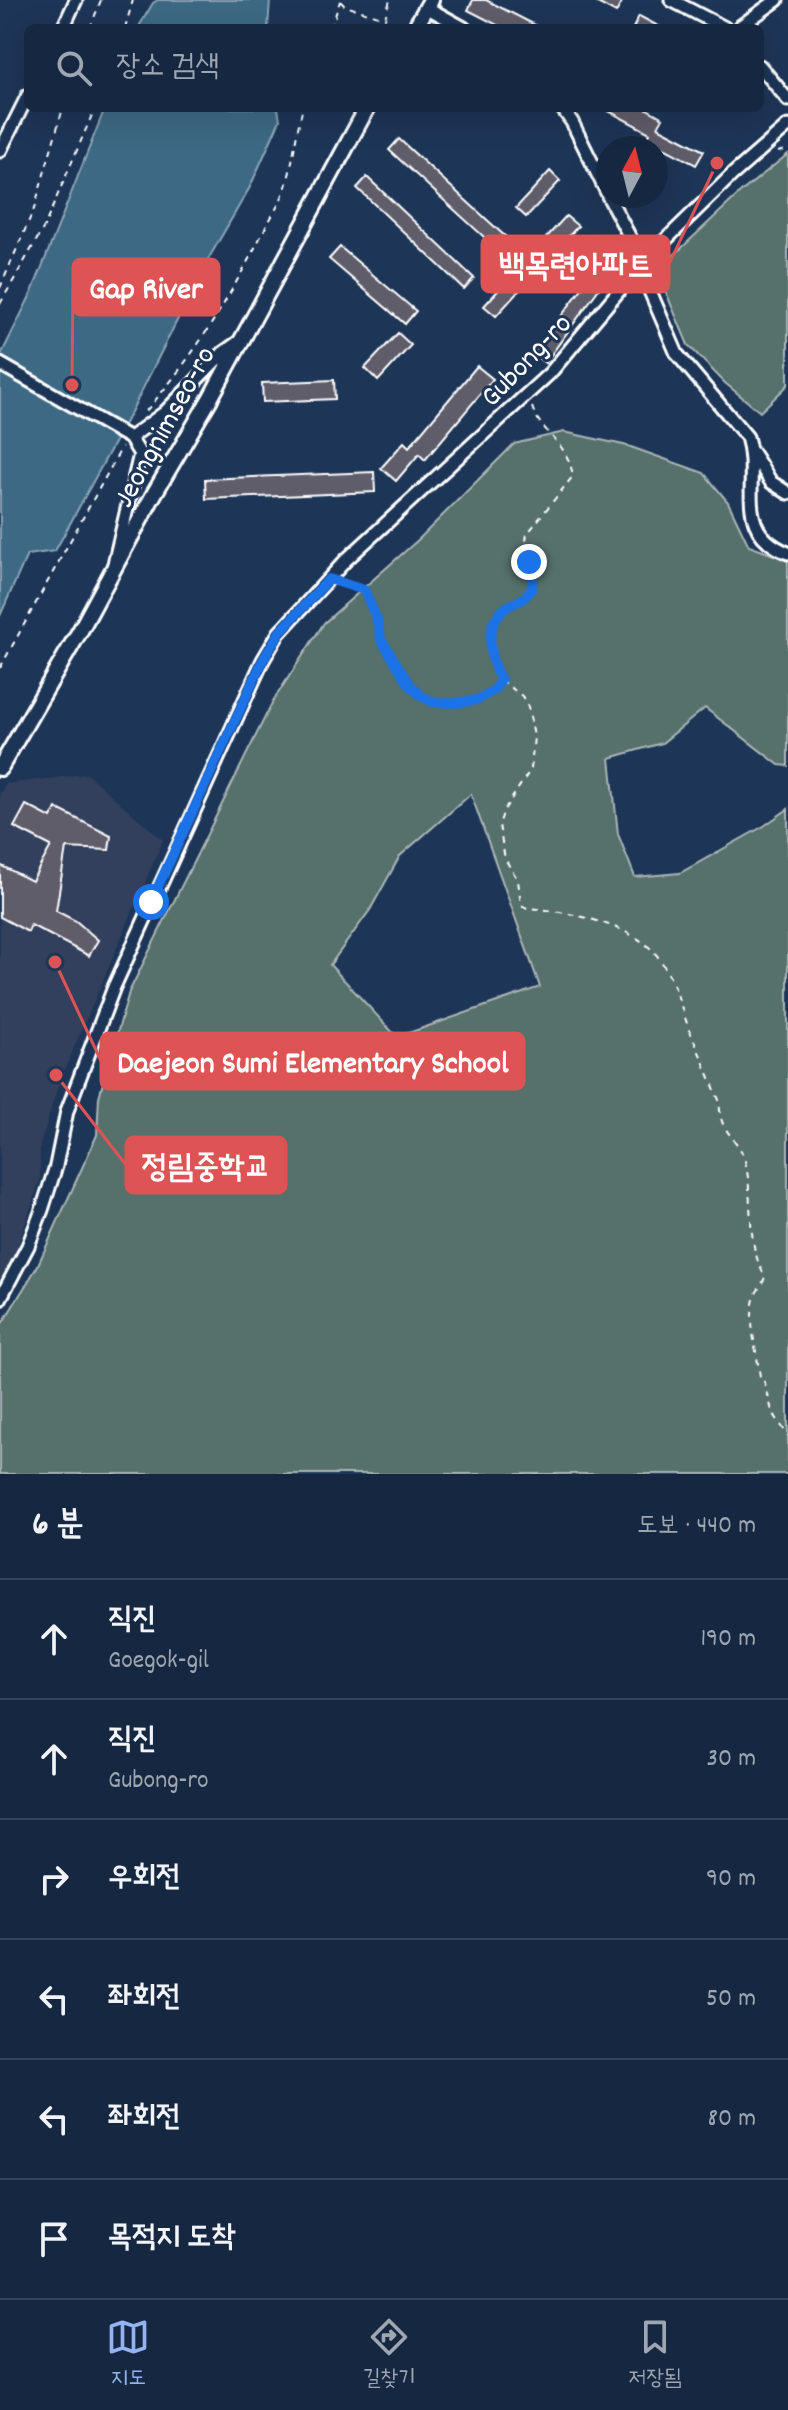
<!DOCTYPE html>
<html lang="ko">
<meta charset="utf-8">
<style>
:root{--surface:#162841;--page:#23344c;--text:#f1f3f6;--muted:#9ea6b1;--line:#35445a;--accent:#95b2f1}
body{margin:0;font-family:Dekko,"Poor Story",sans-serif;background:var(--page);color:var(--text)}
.compass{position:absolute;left:596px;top:136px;width:72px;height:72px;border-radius:50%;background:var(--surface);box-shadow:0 8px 32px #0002;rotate:7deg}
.stop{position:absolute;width:24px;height:24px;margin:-18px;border:6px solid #1a73e8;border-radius:50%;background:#fff}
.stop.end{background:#1a73e8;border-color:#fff;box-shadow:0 2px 8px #0008}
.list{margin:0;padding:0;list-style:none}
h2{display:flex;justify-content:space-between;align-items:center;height:104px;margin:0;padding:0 32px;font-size:34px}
h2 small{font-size:26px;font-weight:400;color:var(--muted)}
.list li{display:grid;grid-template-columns:52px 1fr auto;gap:24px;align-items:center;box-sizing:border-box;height:120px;padding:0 32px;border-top:2px solid var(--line)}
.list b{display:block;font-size:30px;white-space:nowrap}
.list p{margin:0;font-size:26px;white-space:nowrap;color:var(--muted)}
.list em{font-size:26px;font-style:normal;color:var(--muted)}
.icon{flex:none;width:44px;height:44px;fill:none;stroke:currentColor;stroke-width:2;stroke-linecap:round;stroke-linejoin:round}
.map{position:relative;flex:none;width:788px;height:1474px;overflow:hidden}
.search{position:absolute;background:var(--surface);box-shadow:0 8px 32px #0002;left:24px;right:24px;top:24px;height:88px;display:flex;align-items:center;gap:20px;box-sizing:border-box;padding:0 28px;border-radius:12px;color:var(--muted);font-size:30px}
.sheet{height:824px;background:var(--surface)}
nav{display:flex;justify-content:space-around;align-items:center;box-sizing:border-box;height:112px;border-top:2px solid var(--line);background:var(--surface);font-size:22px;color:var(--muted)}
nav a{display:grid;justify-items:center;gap:4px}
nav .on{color:var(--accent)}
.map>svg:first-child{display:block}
.built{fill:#31415d}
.green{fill:#576f6c;stroke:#abb7b6;stroke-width:2;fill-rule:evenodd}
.water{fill:#3e6984;stroke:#8ba5b5;stroke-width:2}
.building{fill:#605d6b;stroke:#fff;stroke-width:2}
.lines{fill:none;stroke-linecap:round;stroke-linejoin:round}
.minor-casing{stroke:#fff;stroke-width:17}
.major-casing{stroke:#fff;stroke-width:20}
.path{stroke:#fff;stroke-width:2;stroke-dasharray:6 6;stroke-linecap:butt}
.minor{stroke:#1d3557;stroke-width:11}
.major{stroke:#1d3557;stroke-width:14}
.route{stroke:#1a73e8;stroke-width:10}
.labels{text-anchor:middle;stroke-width:6;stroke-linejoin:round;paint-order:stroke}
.street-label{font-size:30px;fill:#fff;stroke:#1d3557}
.leader{fill:none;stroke:#de5353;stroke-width:3}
.callout-dot{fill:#de5353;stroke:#1d3557;stroke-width:3}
.callout{fill:#de5353;stroke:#de5353;stroke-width:3}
.callout-label{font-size:32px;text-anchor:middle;font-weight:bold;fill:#fff}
</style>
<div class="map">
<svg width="788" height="1474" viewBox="0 0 788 1474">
<rect width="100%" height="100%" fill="#1d3557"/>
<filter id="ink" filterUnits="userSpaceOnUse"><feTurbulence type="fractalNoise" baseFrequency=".0125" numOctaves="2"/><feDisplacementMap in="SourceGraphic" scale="16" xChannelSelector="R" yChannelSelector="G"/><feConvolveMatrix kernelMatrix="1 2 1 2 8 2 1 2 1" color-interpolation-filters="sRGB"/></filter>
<g filter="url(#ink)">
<path class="built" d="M87,774L163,840L59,1083L40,1145V1180L14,1257L0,1279V794L5,784Z"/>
<path class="green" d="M788,154V385L760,412L725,383L688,345L657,271L741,192Z
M564,432L628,446L704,473L728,502L749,546L788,560V766L779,765L705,708L662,743L610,758L618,834L635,877L680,873L764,826L788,809V1474H0V1327L37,1267L97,1135L99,1097L129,992L273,701L324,623L419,539L514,444ZM471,794L540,987L397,1037L330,965L370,910L400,856Z"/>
<path class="water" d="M158,0H270L268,28H138L153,3Z
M105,108H278L280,120L250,187L206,263L130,414L55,551L27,555L0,616V357L32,292Z"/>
<path class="building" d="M473,0H486L541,28H503L468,10Z
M592,0H623L616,13Z
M639,16L662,28H633Z
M603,108H645L663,118L658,127L704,151L696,165L647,139L650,133Z
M399,139L507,238L496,248L389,150Z
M550,171L560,181L526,217L516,208Z
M367,177L474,278L464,289L357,188Z
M566,216L578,226L496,316L484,306Z
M340,247L416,311L405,324L329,259Z
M595,271L606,279L545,363L533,354Z
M398,333L411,345L378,381L365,368Z
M477,366L493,379L425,460L419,454L396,481L381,468L404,442L409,447Z
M334,380L335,399L263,402L262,383Z
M374,472L375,492L206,499L205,479Z
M26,805L51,818L56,808L111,836L109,850L66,848L56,911L76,921L98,940L89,956L31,925L28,932L0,917V865L32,881L51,846L14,827Z"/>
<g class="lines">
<defs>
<path id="minor" d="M671,0L725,28
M426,7L464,28
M63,28L76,0
M738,28L777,0
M760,66L788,100
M562,108L572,122L608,195
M0,151L28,95
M608,196L643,262
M640,268L677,354L747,437C761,483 731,530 788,553
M0,364L130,438L140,454L114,564
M130,438L164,413L223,353L240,341
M752,452L771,482L788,493
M0,1299L28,1246L42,1210L56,1166L67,1111L114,987L263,660L279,633L346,560L550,373L643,262L733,174L788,126"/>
<path id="major" d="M415,28L431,0
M0,768L81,629L154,494L211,397L367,108"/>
</defs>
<use href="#minor" class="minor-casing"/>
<use href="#major" class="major-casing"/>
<path class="path" d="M340,1L345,6L385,18L390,0
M90,28L101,0
M125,28L133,0
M331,28L340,1
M778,152L788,149
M0,288L34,209L63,108
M0,304L44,227L95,108
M532,407C541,434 567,440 573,476L527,534L525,546L533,569L532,588L517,605L505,608L496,618L491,630L496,672L501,680L522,696L528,707L534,736L531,769L504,810L499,825L505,859L518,880L521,905L527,908C563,910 629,924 654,952C674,975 679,1004 690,1031C700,1054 710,1077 719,1100C720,1108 720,1118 723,1124C730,1138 741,1145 745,1161C754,1197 745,1244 765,1276C763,1286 756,1290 754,1299C748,1324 757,1351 760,1377L765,1383L772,1411L788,1436
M146,411C195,355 227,302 261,236C269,220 281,203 286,186C294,161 295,134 303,108
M341,582L364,590L377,620L381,639L410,685L421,696L433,702L455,703L477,700L494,690L500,681
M0,668L122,447"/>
<use href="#minor" class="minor"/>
<use href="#major" class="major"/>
</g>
</g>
<g class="lines" filter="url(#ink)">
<path class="route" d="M151,902L263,660L279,633L329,579L364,590L377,620L381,639L410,685L421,696L433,702L455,703L477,700L494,690L501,680C489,661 484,626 503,610C515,599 520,606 532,588L533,569L529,562"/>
</g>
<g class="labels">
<g class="street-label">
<text transform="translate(525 359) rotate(-46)" y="10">Gubong-ro</text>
<text transform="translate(163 426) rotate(-61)" y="10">Jeongnimseo-ro</text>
</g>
</g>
<path class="leader" d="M717 163L669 264M72 385L73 287M55 962L101 1061M56 1075L126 1165"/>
<g class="callout-dot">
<circle cx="717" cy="163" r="8"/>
<circle cx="72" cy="385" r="8"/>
<circle cx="55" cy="962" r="8"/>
<circle cx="56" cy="1075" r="8"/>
</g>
<g class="callout">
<rect x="482" y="236" width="187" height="56" rx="8"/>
<rect x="73" y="259" width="146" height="56" rx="8"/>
<rect x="101" y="1033" width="423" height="56" rx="8"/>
<rect x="126" y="1137" width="160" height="56" rx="8"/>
</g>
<g class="callout-label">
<text x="576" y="275">백목련아파트</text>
<text x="146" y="298">Gap River</text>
<text x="313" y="1072">Daejeon Sumi Elementary School</text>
<text x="206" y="1176">정림중학교</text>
</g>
</svg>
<svg class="compass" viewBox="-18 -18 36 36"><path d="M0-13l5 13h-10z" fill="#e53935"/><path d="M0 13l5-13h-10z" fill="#9ea6b1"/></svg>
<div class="stop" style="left:151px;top:902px"></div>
<div class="stop end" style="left:529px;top:562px"></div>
<div class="search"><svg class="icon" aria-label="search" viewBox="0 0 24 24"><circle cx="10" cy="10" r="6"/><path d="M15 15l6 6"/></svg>장소 검색</div>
</div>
<section class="sheet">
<h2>6 분<small>도보 · 440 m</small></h2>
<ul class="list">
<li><svg class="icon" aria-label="ahead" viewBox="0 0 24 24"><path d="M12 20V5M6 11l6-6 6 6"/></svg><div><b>직진</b><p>Goegok-gil</p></div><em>190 m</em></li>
<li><svg class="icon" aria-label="ahead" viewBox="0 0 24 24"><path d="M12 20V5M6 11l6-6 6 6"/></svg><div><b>직진</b><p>Gubong-ro</p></div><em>30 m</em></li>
<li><svg class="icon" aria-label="right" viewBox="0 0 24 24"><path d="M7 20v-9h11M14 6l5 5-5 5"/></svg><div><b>우회전</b></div><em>90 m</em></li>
<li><svg class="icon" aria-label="left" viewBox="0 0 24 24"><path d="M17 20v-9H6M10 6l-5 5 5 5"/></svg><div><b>좌회전</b></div><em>50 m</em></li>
<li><svg class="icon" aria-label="left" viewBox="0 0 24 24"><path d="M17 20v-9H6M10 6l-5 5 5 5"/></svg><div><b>좌회전</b></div><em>80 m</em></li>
<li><svg class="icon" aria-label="arrive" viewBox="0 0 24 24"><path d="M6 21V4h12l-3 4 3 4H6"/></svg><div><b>목적지 도착</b></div></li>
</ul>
</section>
<nav>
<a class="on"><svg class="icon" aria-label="map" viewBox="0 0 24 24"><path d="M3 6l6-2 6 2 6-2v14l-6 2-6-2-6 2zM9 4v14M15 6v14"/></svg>지도</a>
<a><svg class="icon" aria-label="directions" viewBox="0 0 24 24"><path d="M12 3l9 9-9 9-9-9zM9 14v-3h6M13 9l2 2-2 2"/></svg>길찾기</a>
<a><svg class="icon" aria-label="saved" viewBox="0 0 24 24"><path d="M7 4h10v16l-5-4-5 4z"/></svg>저장됨</a>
</nav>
